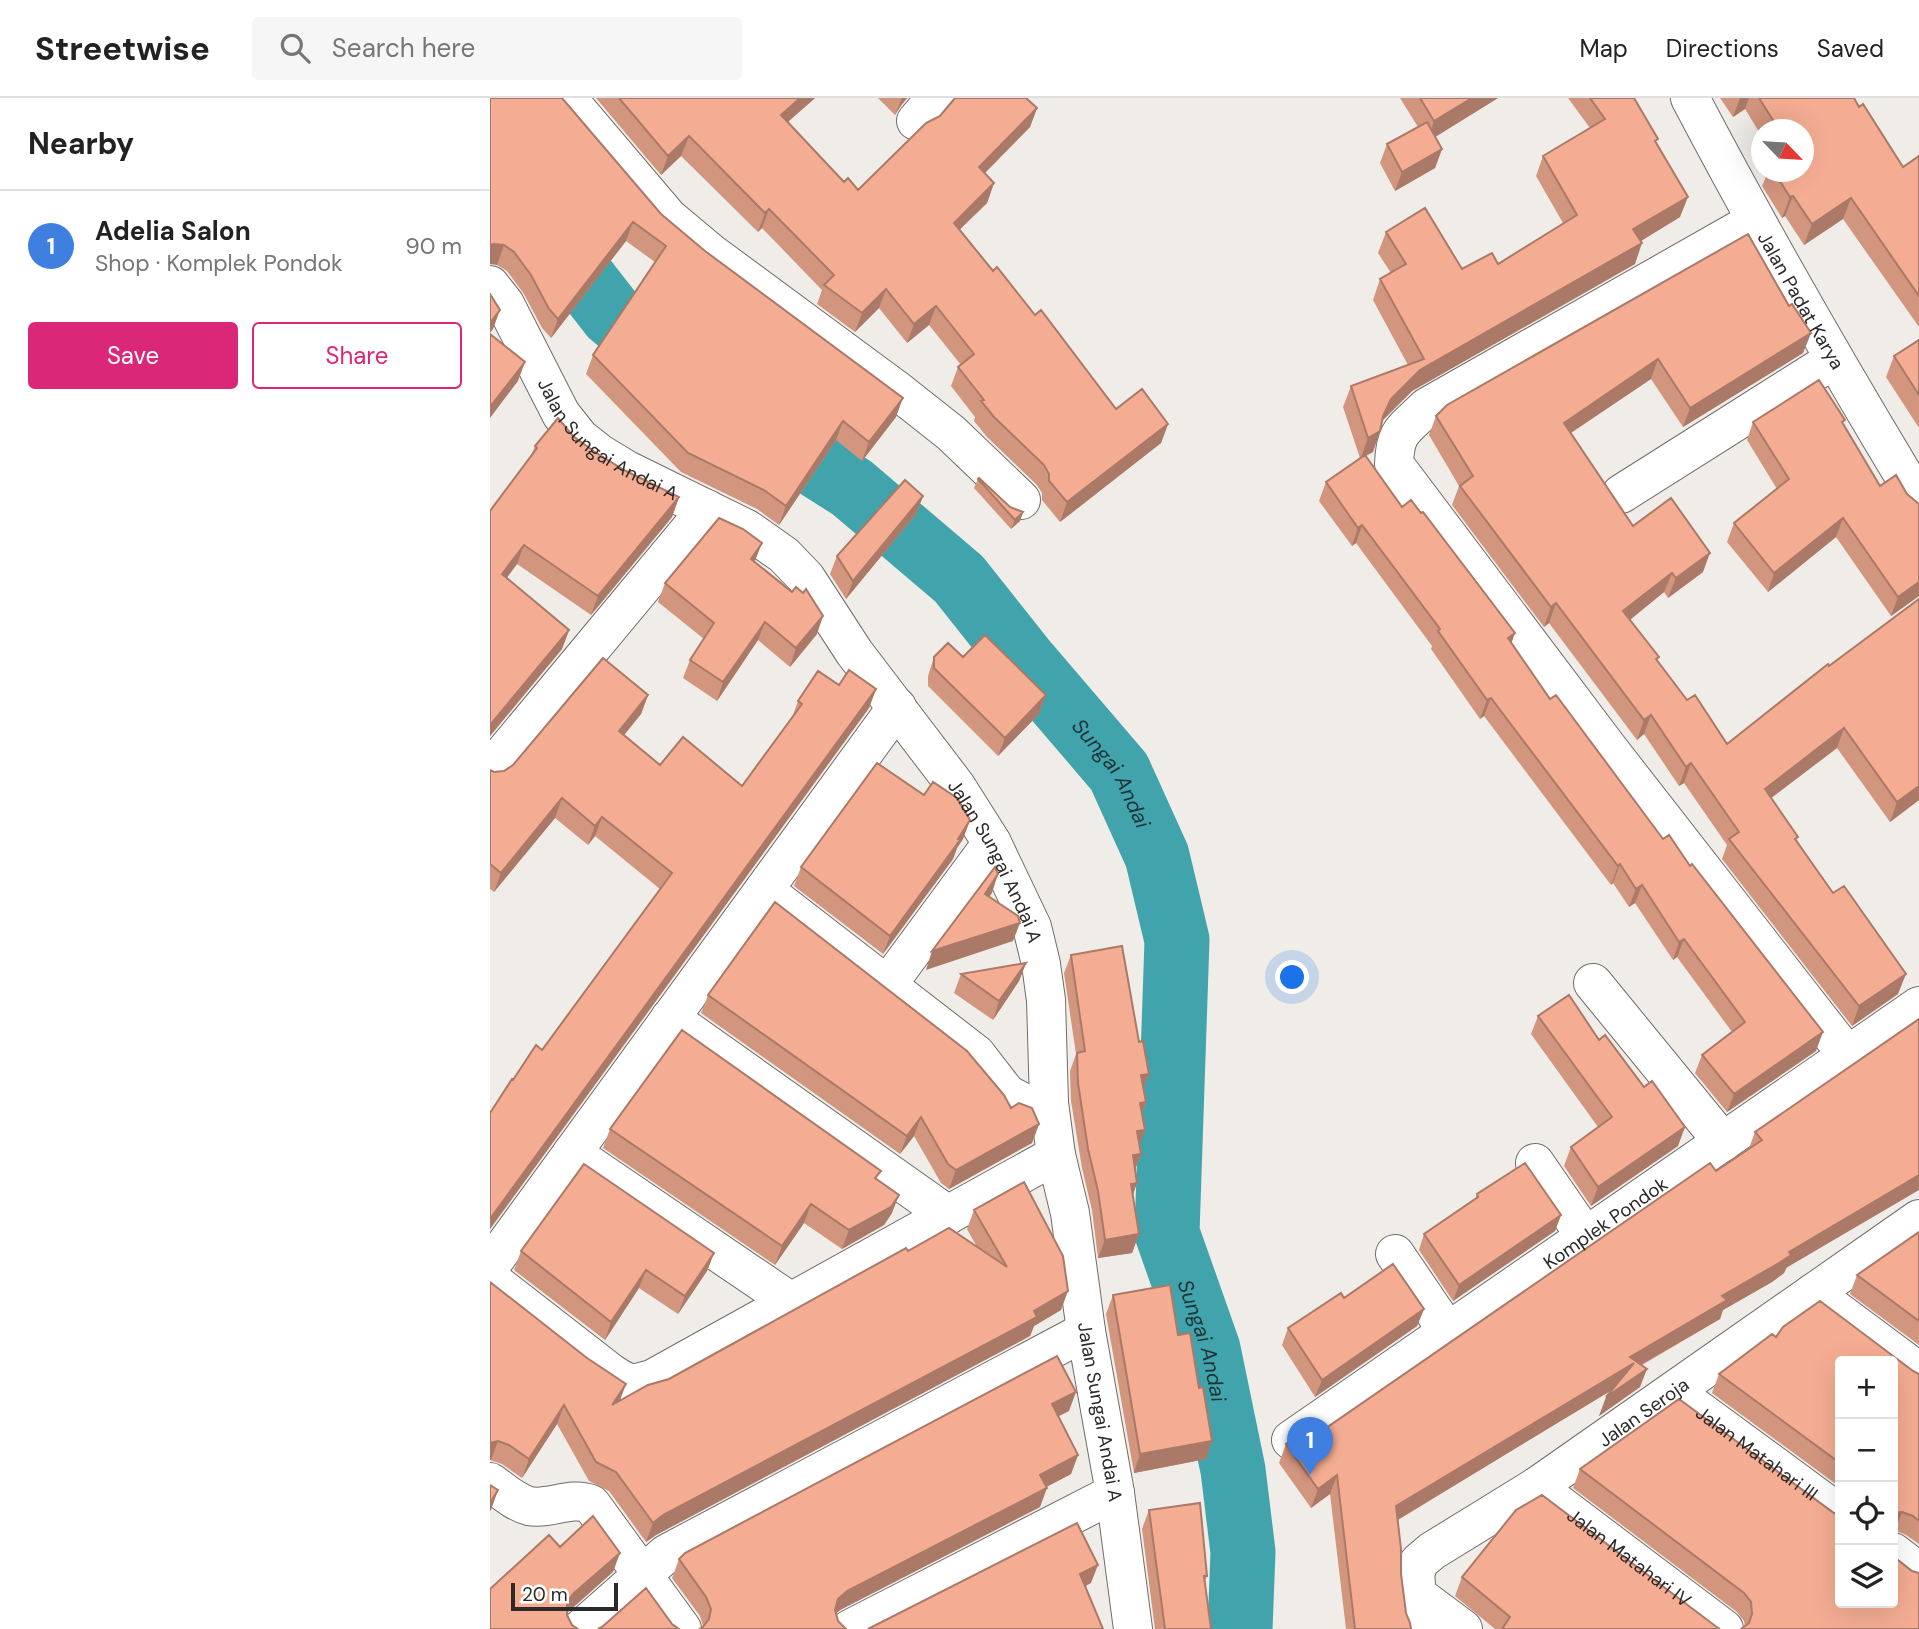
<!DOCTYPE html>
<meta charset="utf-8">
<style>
:root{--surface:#fff;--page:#f6f6f6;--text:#222;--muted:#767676;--line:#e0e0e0;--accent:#db2777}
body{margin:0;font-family:"DM Sans",sans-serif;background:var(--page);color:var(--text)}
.controls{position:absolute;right:21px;bottom:21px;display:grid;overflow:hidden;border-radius:7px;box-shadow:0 7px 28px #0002}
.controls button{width:63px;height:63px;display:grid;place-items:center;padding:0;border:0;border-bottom:2px solid var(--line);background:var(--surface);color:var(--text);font:35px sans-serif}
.compass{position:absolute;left:1261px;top:21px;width:63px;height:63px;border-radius:50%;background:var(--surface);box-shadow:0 7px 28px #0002;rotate:115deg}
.scale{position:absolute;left:21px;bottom:18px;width:107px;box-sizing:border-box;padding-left:7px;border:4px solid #2b2a28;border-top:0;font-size:19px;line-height:24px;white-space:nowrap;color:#2b2a28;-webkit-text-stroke:5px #fff;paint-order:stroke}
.you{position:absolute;left:803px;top:880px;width:24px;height:24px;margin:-18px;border:5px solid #fff;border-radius:50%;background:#1a73e8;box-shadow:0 0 0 10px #1a73e833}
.badge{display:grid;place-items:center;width:46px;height:46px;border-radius:50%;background:var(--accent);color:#fff;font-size:23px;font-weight:700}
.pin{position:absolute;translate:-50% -58px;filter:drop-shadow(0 2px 4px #0008)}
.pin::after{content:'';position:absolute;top:37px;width:24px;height:21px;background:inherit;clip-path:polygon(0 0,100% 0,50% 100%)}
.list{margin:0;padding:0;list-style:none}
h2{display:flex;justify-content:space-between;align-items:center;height:91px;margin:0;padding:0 28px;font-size:30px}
h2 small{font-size:23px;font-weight:400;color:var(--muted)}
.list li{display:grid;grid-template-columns:46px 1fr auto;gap:21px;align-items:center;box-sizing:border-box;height:112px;padding:0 28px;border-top:2px solid var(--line)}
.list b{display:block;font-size:26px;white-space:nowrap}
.list p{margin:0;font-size:23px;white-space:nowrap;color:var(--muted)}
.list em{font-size:23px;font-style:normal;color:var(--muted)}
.actions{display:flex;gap:14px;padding:21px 28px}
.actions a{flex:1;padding:16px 0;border:2px solid var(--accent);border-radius:7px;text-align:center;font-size:24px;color:var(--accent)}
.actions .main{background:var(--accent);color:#fff}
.icon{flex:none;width:38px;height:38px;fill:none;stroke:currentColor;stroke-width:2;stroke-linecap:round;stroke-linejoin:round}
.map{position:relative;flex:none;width:1429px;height:1531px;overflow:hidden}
header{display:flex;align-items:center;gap:42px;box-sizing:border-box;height:98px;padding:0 35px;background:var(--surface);border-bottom:2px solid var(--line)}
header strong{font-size:33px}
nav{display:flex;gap:38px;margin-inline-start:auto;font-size:24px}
.search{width:490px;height:63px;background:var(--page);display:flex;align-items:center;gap:18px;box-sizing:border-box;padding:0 24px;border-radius:7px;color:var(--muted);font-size:26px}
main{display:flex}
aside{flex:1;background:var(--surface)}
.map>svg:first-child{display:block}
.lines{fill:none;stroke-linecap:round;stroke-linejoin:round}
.river{stroke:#41a4ac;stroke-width:65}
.minor-casing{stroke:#706d69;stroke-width:40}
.minor{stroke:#fff;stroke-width:38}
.wall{fill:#d2957e}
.shaded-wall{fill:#ab7967}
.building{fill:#f4ad93;stroke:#ab7967;stroke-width:2}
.labels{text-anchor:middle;stroke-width:6;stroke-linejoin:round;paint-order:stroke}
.street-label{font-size:19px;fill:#2b2a28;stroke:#fff}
.water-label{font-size:21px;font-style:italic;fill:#1d3335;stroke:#fff}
</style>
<header>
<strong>Streetwise</strong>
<div class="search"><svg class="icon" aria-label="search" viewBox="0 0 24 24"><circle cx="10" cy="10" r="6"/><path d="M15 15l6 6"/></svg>Search here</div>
<nav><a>Map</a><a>Directions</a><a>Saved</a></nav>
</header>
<main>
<aside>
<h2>Nearby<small></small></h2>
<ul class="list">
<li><span class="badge" style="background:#3f7fe0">1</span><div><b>Adelia Salon</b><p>Shop · Komplek Pondok</p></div><em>90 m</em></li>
</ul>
<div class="actions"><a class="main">Save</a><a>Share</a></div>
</aside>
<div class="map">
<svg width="1429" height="1531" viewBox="0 0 1429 1531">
<rect width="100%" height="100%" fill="#f0ede8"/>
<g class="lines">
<path class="river" id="s1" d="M0,65L22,88L122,217L228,305L362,390L469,481L534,563L629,674L667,758L687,842L677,1135L718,1251L743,1372L753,1454L750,1531"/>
<defs>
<g id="minor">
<path d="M77,0L178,119L221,155L404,290L461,335L531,402"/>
<path id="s2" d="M1200,0C1272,137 1349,271 1429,403"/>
<path d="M426,23L446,0"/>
<path d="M1265,123L937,309C914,332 905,332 904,366L1118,650L1358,958"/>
<path id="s3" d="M0,187L15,206L71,316L90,340L109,355L137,372L257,431L294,457L316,480L364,554L466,688L502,745L542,829L551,866L556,902L559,1005L566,1057L580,1115L596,1233L625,1395L643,1531"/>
<path d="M1131,396L1343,262"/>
<path d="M0,672L217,411"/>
<path d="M274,792L486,956L517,996L540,1008L559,1005"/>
<path d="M1103,885L1233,1044"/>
<path d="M398,886L502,745"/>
<path d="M180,920L458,1117"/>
<path d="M82,1055L301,1204"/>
<path d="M1045,1065L1096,1139"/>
<path d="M905,1156L958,1234"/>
<path d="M0,1168L407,609"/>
<path d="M0,1181L121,1275C139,1287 142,1287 162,1281L566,1057"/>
<path d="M1323,1195L1429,1274"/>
<path id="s4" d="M1184,1294L1350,1416"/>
<path id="s5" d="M801,1342L1429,908"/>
<path d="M0,1384C12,1392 24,1404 39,1408C60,1412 80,1398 101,1406L192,1531"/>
<path id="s6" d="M1046,1389L1234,1531"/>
<path d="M1403,1454L1429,1474"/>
<path d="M926,1496L973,1531"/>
<path d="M91,1531L176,1456L596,1233"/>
<path d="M360,1531L625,1395"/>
<path id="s7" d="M931,1531L925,1477L929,1464L942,1453L1046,1389L1429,1121"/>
</g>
</defs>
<use href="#minor" class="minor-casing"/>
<use href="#minor" class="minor"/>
</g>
<path class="wall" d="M0,0L171,116L406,319L372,363L346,342L289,427L267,411L191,374L96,276L103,257L165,164L136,143L61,240L52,230L34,196L17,173L7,167Z
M106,0H325L298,24L354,84L368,92L547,10L540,29L495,75L504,85L497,105L469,132L503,173L545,217L626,311L678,326L671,345L570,424L552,402V395L547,387L497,339L484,323L485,319L461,288L468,269L471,267L439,227L417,245L389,210L365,234L327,206L332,192L272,130L268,134L191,58L171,77Z
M388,0H417L410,9L405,17Z
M910,0H1008L945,39L952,51L945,70L905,93L890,65L897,46L928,29Z
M1078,0H1145L1166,45L1190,119L1151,143L1145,166L922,293L893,322L883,354L876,358L912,409L1025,535L1021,545L1060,601L1326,953L1237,1014L1205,975L1212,957L1242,934L1187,859L1183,862L1145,805L1139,809L1123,785L1121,787L994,618L990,621L941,551L942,548L866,445L862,448L829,403L836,384L870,360L853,309L861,288L918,267L883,202L890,181L901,175L888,155L896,134L972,171L1008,166L1073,125L1046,78L1053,58L1100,30Z
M1230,0H1364L1413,69L1429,58V229L1353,121L1314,147L1295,118L1292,120L1272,88L1278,74H1313V32H1271V37L1255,11L1243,19Z
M1299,208L1321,235L1313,255L1193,329L1161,281L1081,335L1143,428L1213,474L1178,500L1174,494L1140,522L1169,559L1167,563L1197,602L1237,646L1429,501V702L1400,724L1347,650L1281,700L1307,742L1408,896L1362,928L1232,761L1237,747L1194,685L1189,688L1154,636L1147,642L1059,525L1054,529L962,407L969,388L939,337L946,318Z
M1429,242V330L1396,279L1404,258Z
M1263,324L1354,327L1390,388L1417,396L1429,406V498L1401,518L1346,439L1278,494L1237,444L1244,425L1287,391L1257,342Z
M83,338L105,354L134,372L189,399L182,419L101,517L27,466L16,480L79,532L72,551L0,638V413L41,358L45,348Z
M488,381L520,409L533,414L530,423L521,431L484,390Z
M433,398L426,416L356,501L340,476L347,458Z
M265,464L327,536L300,569L268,542L227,603L193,580L200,562L214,541L168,504L175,485Z
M444,559H473L549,616L508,658L438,588V578Z
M349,587L386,591L379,610L0,1131V1015L23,982L52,952L170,791L105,738L98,747L65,720L4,794L0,791V672L4,674L14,673L158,597L151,616L134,637L170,667L252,688L302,620L308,603Z
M434,697L480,722L473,741L467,750L463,761L393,856L304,788L311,769Z
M581,857L654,990L656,1004L652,1015L655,1032L649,1046L651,1056L645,1072L643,1098L649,1136L642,1155L608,1160L602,1112L592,1070L581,1003L580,973L586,956L574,875Z
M536,865L529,883L503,922L464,895L471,876Z
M218,897L521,1010L549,1026L542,1045L459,1091L451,1085L424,1038L410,1056L211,915Z
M1048,918L1109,942L1188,1048L1101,1108L1074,1068L1081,1049L1108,1029L1041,936Z
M1429,921L1294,1175L1282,1184L1233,1212L1230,1221L1152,1267L1150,1289L1109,1318L1121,1292L908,1422L911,1476L916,1515L921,1531H856L840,1396L821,1410L789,1365L796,1346L810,1345L820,1341L1226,1073L1259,1050L1265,1034Z
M120,1031L388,1082L402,1115L394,1127L352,1151L314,1125L285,1167L113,1050Z
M987,1096L1071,1117L1065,1133L963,1203L929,1152L934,1136L985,1102Z
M484,1112L571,1212L544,1228L540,1238L166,1437L156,1444L119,1393L99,1383L67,1326L32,1380L12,1366L0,1362V1184L130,1302L179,1281L418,1153L487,1149L477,1131Z
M1429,1134V1247L1360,1196L1367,1177Z
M31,1153L224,1155L217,1173L188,1216L149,1190L115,1242L24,1172Z
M623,1197L688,1237L716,1361L644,1375L616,1216Z
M854,1200L934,1211L927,1228L825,1299L792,1247L798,1230Z
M1330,1203L1423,1273L1429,1276V1446L1416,1437L1405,1432L1403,1433V1263H1350V1389L1222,1295L1229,1276L1282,1236L1286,1239L1293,1229Z
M579,1313L568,1318L588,1357L581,1376L556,1389L550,1409L350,1512L346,1515L212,1530L213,1528L210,1518L182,1480L189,1461Z
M1090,1371L1344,1415L1350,1505L1255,1528L1254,1523L1247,1514L1083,1390Z
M659,1412L717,1478L715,1483L721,1531H665L652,1431Z
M972,1479L1228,1530L1230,1531H1005L965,1498Z"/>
<path class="shaded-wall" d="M310,0H325L284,36L291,17Z
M412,0H417L410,9L405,17Z
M982,0H1008L937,44L944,23Z
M1250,0H1259L1255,11L1243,19Z
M547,10L540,29L482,88L489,69Z
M199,38L191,58L171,77L178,58Z
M952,51L945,70L905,93L912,74Z
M504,85L497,105L457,144L464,125Z
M1303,98L1295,118L1292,120L1300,99Z
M1198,99L1190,119L1136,152L1143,131Z
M1361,100L1353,121L1314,147L1322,126Z
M279,111L272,130L268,134L275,115Z
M143,124L136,143L61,240L68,221Z
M1152,145L1145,166L922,293L893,322L888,334L890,333L883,354L871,360L878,340L893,318L901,301L930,272Z
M3,146L14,147L7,167L0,166V148Z
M396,191L389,210L365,234L372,215Z
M446,208L439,227L417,245L424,226Z
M10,212L3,231L0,235V225Z
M1321,235L1313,255L1193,329L1200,310Z
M1168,261L1161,281L1067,344L1074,325Z
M35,264L28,283L0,320V309Z
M413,300L406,319L372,363L379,344Z
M353,323L346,342L289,427L296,408Z
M678,326L671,345L570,424L577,404Z
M433,398L426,416L356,501L363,483Z
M189,399L182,419L101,517L108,498Z
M533,414L530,423L521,431L525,422Z
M1353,420L1346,439L1278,494L1284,475Z
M872,427L866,445L862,448L868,430Z
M272,445L265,463L254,480L261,461Z
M34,447L27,466L5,496L12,476Z
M1220,455L1213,474L1178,500L1186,480Z
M1182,475L1174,494L1126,533L1133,513Z
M1429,484V498L1401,518L1408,499Z
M1066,505L1059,525L1054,529L1061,509Z
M333,518L327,536L300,569L306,550Z
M275,524L268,542L227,603L233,584Z
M79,532L72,551L0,638V627Z
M1025,535L1018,554V540Z
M386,591L379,610L0,1131V1121Z
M158,597L151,616L122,652L129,633Z
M556,597L549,616L508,658L515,640Z
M1001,600L994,618L990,621L997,602Z
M1161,617L1154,636L1147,642L1154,622Z
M1354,630L1347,650L1268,710L1275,691Z
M1201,665L1194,685L1189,688L1196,669Z
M1429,688V702L1400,724L1407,704Z
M72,700L65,720L4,794L11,775Z
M112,719L105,738L98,747L105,728Z
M480,722L473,741L467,750L463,761L393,856L400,838Z
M1130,766L1123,785L1121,787L1128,768Z
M508,776L502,795L488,815L495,796Z
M1152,787L1145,805L1139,809L1146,791Z
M530,825L523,843L436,872L442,853Z
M1194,841L1187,859L1183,862L1189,844Z
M536,865L529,883L503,922L509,903Z
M1416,876L1408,896L1362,928L1369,908Z
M1333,934L1326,953L1237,1014L1244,996Z
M659,976L652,994L651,977Z
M656,1004L649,1022L650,1005Z
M431,1019L424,1038L410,1056L417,1038Z
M549,1026L542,1045L459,1091L466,1072Z
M1195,1029L1188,1048L1101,1108L1108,1089Z
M655,1032L648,1051L647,1033Z
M651,1056L644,1074L643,1057Z
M1429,1077V1092L1296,1170L1294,1175L1282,1184L1233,1212L1230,1221L1140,1273L1137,1283L899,1427L906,1408L1232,1198L1299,1154Z
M647,1085L641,1103V1086Z
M409,1097L402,1115L394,1127L352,1151L359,1132Z
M321,1106L314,1125L285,1167L292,1148Z
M1071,1117L1065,1133L963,1203L969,1187Z
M649,1136L642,1155L608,1160L615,1142Z
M224,1155L217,1173L188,1216L195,1198Z
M156,1172L149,1190L115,1242L121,1224Z
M578,1193L571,1212L544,1228L540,1238L166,1437L156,1444L163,1425L173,1417L544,1213Z
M934,1211L927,1228L825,1299L832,1282Z
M1157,1271L1150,1289L1109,1318L1116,1299Z
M136,1286L129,1305L122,1307Z
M586,1294L579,1313L555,1325L562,1306Z
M74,1307L67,1326L32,1380L39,1361Z
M8,1343L1,1362H0V1345Z
M722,1343L716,1361L644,1375L650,1356Z
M588,1357L581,1376L543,1396L550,1377Z
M847,1377L840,1396L821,1410L828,1391Z
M557,1390L550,1409L350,1512L341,1520L348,1501L357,1493Z
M8,1392L1,1412L0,1413V1405Z
M1412,1414L1405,1432L1403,1433V1415Z
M130,1455L123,1474L77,1515V1505L83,1496Z
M608,1467L601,1485L583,1495L590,1476Z"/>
<path class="building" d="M0,0H72L171,116L215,153L413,300L379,344L353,323L296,408L274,392L198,355L103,257L176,148L143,124L68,221L59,211L41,177L24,154L14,147L3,146L0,148Z
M129,0H310L291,17L354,84L358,80L368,92L436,25L450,18L465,0H536L547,10L489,69L504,85L464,125L503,173L507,169L545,217L551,212L626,311L652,291L678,326L577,404L559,383V376L554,367L504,319L491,303L494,302L468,269L484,256L446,208L424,226L396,191L372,215L334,187L344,177L279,111L275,115L199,38L178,58Z
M930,0H982L944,23Z
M1100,0H1144L1168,41L1165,43L1198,99L1143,131L1152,145L930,272L901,301L893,318L890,333L878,340L861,288L934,261L890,181L916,166L896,134L935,110L972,171L1002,155L1008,166L1087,117L1053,58L1115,21Z
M1269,0H1364L1369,9L1373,6L1413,69L1429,58V198L1361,100L1322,126L1303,98L1300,99L1284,74H1313V32H1289Z
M937,24L952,51L912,74L897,46Z
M1258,136L1299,208L1302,206L1321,235L1200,310L1168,261L1074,325L1143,428L1181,400L1220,455L1186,480L1182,475L1133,513L1169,559L1166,561L1197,602L1205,597L1237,646L1338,566L1339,568L1429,501V688L1407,704L1354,630L1275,691L1308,739L1305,741L1343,795L1354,788L1416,876L1369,908L1239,741L1249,734L1201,665L1196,669L1161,617L1154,622L1066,505L1061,509L970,388L983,378L946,318L957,307Z
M0,196L10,212L0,225Z
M0,236L35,264L0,309Z
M1429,242V297L1404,258Z
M1329,282L1355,322L1352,324L1390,388L1406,377L1417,396L1429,406V484L1408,499L1353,420L1284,475L1244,425L1299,381L1263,324Z
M68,320L83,338L105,354L134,372L189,399L108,498L34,447L12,476L79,532L0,627V413L47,350L45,348Z
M875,357L912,409L921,402L931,415L933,414L1025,535L1018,540L1060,601L1066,597L1173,741L1179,737L1200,768L1202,766L1333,934L1244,996L1212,957L1255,924L1194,841L1189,844L1152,787L1146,791L1130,766L1128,768L1001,600L997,602L948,533L950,531L872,427L868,430L836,384Z
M489,380L520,409L533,414L525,422L488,381Z
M415,382L433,398L363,483L347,458Z
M229,420L253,431L272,445L261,461L302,494L306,489L313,495L316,491L333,518L306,550L275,524L233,584L200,562L224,525L175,485Z
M495,537L556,597L515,640L444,570V559L458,545L473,559Z
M113,560L158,597L129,633L170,667L193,639L252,688L312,606L308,603L328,573L349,587L359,572L386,591L0,1121V1015L22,981L23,982L46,947L52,952L182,775L112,719L105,728L72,700L11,775L0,766V672L4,674L14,673L23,667Z
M387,665L434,697L443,684L467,700L480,722L468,741L470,742L400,838L311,769Z
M505,769L508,776L495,796L528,818L530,825L442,853Z
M285,804L477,953L514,997L521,1010L529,1005L542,1010L549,1026L466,1072L458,1066L431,1019L417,1038L218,897Z
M632,848L649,944L653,943L659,976L651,977L656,1004L650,1005L655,1032L647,1033L651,1056L643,1057L647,1085L641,1086L649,1136L615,1142L608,1093L598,1051L588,985L587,955L595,953L581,857Z
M536,865L509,903L471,876Z
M1079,897L1109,942L1115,937L1154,989L1162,983L1195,1029L1108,1089L1081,1049L1122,1019L1048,918Z
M1429,921V1077L1299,1154L1301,1157L1289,1165L1232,1198L1237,1202L1140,1259L1157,1271L1116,1299L1144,1265L906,1408L911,1451V1476L916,1515L920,1525L921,1531H865L847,1377L828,1391L796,1346L799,1343L810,1345L820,1341L1220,1065L1226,1073L1272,1042L1265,1034Z
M192,932L391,1073L385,1080L409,1097L401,1109L359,1132L321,1106L292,1148L120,1031Z
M1035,1065L1071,1117L969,1187L934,1136L988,1099L987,1096Z
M94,1066L224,1155L195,1198L156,1172L121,1224L31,1153Z
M534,1084L573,1158L578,1193L544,1213L547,1219L173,1417L163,1425L126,1374L106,1364L74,1307L39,1361L19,1347L8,1343L0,1345V1184L97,1260L136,1286L122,1307L158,1287L179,1281L416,1150L418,1153L459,1130L517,1169L484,1112Z
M1429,1134V1223L1367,1177Z
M903,1166L934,1211L832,1282L798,1230L851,1195L854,1200Z
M680,1187L688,1237L700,1235L709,1290L713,1289L722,1343L650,1356L623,1197Z
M1330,1203L1423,1273L1429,1276V1423L1423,1418L1412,1414L1403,1415V1263H1350V1365L1229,1276L1282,1236L1286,1239L1293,1229Z
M567,1258L586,1294L562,1306L588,1357L550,1377L557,1390L357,1493L348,1501L345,1512L348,1523L356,1531H209L212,1530L219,1521L221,1511L216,1499L189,1461L195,1455Z
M1189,1301L1344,1415L1350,1417V1505H1403V1458L1422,1473L1429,1475V1531H1251L1259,1525L1262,1516L1261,1504L1254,1495L1090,1371Z
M0,1387L8,1392L0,1405Z
M1052,1397L1228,1530L1230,1531H1012L1020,1519L972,1479L1026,1412Z
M710,1405L717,1478H714L721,1531H675L659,1412Z
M103,1418L130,1455L83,1496L77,1505V1517L82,1527L88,1531H0V1491L59,1437L70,1449Z
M587,1425L608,1467L590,1476L613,1531H378Z
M156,1490L182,1526L189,1531H108L112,1529Z"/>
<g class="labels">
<g class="street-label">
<text dy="7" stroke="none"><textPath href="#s2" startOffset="231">Jalan Padat Karya</textPath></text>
<text dy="7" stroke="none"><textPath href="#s3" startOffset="200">Jalan Sungai Andai A</textPath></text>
<text dy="7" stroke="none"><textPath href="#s3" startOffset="788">Jalan Sungai Andai A</textPath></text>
<text dy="7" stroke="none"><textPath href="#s5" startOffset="382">Komplek Pondok</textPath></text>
<text dy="7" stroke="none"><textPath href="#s3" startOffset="1354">Jalan Sungai Andai A</textPath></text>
<text dy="7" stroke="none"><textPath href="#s7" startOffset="338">Jalan Seroja</textPath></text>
<text dy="7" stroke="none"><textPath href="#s4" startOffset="103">Jalan Matahari III</textPath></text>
<text dy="7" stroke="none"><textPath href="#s6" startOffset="117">Jalan Matahari IV</textPath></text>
</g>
<g class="water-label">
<text dy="7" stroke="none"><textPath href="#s1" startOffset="880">Sungai Andai</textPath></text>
<text dy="7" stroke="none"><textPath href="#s1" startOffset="1468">Sungai Andai</textPath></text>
</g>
</g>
</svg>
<div class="controls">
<button>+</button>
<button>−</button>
<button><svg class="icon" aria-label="locate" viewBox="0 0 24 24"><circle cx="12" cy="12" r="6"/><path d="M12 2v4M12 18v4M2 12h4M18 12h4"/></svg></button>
<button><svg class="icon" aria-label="layers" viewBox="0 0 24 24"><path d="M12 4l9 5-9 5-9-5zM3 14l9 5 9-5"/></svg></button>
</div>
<svg class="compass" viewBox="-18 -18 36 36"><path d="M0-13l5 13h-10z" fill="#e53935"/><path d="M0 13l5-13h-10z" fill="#767676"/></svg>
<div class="scale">20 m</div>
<div class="you"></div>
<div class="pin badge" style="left:820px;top:1377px;background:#3f7fe0">1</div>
</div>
</main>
